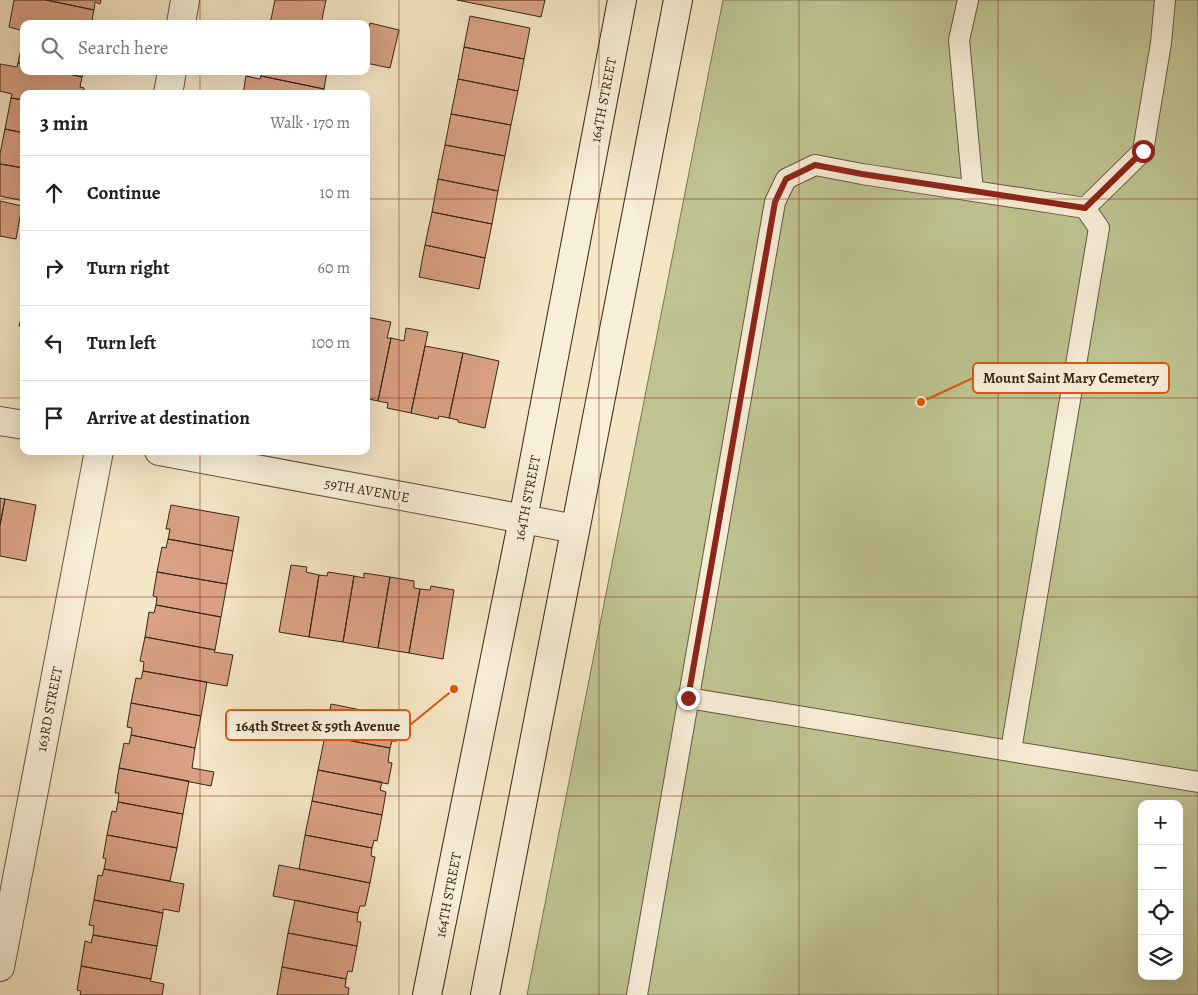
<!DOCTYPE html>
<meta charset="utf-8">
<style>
:root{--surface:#fff;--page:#f2f2f2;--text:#222;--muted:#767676;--line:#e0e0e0}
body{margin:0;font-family:Alegreya,serif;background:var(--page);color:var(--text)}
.controls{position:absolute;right:15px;bottom:15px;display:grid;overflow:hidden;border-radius:10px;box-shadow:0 5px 20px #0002}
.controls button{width:45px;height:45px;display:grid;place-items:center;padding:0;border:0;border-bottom:1px solid var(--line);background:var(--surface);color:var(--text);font:25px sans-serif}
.stop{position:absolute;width:15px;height:15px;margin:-11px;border:4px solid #8f2418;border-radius:50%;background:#fff}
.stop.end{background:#8f2418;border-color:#fff;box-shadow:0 1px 5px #0008}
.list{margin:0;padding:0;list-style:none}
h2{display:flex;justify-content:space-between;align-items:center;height:65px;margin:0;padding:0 20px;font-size:21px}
h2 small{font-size:16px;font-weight:400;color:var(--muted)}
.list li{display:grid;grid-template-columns:32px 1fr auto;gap:15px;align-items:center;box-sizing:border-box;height:75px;padding:0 20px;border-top:1px solid var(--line)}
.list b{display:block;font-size:19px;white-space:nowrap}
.list em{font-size:16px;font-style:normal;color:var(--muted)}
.icon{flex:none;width:28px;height:28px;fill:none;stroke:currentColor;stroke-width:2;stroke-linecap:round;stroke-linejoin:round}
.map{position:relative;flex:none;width:1198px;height:995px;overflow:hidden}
.search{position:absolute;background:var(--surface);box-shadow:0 5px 20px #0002;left:20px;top:20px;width:350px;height:55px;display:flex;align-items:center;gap:12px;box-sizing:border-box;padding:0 18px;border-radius:10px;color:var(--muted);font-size:19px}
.panel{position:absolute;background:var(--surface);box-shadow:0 5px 20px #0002;left:20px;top:90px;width:350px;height:365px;border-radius:10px}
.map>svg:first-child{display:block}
.green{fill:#bfc492;stroke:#7a7554;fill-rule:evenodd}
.building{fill:#daa184;stroke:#362617}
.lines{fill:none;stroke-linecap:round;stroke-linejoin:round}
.lane-casing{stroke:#665642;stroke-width:22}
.street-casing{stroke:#665642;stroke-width:30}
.secondary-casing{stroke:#362617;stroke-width:30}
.lane{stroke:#f8efd9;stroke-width:20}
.street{stroke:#f8efd9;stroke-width:28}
.secondary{stroke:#f8efd9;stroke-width:28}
.route{stroke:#8f2418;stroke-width:6}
.grid{fill:none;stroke:#8f2418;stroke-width:1;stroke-opacity:0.55}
.labels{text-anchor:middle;stroke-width:5;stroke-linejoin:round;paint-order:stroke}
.street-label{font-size:14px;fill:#362617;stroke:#f8efd9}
.leader{fill:none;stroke:#df560d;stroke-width:2}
.callout-dot{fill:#df560d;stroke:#f8efd9;stroke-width:2}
.callout{fill:#f8efd9;stroke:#df560d;stroke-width:2}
.callout-label{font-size:15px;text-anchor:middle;font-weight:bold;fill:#362617}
</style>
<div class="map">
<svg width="1198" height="995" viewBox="0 0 1198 995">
<rect width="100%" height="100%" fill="#f5e6c5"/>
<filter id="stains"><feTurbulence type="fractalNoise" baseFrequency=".004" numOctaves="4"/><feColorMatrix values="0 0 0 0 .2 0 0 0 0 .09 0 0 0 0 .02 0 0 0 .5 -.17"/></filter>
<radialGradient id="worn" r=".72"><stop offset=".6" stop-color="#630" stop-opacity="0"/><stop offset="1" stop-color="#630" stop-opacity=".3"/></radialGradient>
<path class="green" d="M723,0H1198V995H527ZM1142,804H1179V976H1142Z"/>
<path class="building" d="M14,0H46L94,10L92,20L98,21L97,24H24V31L9,27Z
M46,0H101L100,4L95,2L94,10Z
M275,0H326L321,24H270Z
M457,0H545L541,17Z
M470,16L530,28L524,59L464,47Z
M370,23L399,30L390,68L366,63V38Z
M24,35V64L18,63Z
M464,47L524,59L518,91L458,79Z
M18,63L24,64V71H56L82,77L80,87L84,88L83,94H24V100L11,98L12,94L0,91V64L17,67Z
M56,71H83L82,77Z
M261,71H327L324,89L261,76Z
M246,76L260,79L261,76L324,89L323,94H243Z
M458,79L518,91L511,125L451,114Z
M11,98L24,100V133L5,129Z
M451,114L511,125L505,156L445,145Z
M5,129L24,133V168L0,164V154Z
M445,145L505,156L498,191L438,179Z
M0,164L24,168V201L0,196Z
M438,179L498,191L492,224L432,212Z
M0,201L22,206L16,239L0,236Z
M432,212L492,224L485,258L425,245Z
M425,245L485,258L479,289L419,277Z
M24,307V327L19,326Z
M366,317L391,322L387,338H391L378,401L369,399L368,406L366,405Z
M406,328L428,332L411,413L387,408L388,403L378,401L391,338L404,341Z
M425,346L463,353L449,418L439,416L438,419L411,413Z
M463,353L499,361L485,428L458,422V420L449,418Z
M0,498L5,499L0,525Z
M5,499L36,505L26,561L0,556V525Z
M171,505L239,517L233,551L168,539L170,529H166Z
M168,539L233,551L227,584L157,572L162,547L166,548Z
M291,565L307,567L306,572L319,575L309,637L279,632Z
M157,572L227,584L221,617L156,605L157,597L153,596Z
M328,572L354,576L343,642L309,637L319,575L327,576Z
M364,573L390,577L378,648L343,642L354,576L364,578Z
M390,577L414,581V588L420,589L409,653L378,648Z
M431,586L454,590L443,659L409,653L420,589L430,590Z
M156,605L221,617L215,650L145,637L149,612L154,613Z
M145,637L215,650L214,652L233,655L227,686L143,671L144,662L140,661Z
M143,671L207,682L201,716L131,703L136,678L141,679Z
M131,703L201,716L195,748L131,735L132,728L127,727Z
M331,704L401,718L397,741H392L390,748L325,736Z
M131,735L195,748L192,768L214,772L211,786L119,768L124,743L129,744Z
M325,736L390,748L388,762L392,763L388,784L318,770Z
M119,768L189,781L183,814L118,802L119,793H115Z
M318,770L382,782L380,790L386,792L382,815L312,801Z
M312,801L382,815L377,841L374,840L372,848L305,835Z
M118,802L183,814L177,848L107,835L112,811L116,812Z
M107,835L177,848L170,881L104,869L106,859L103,858Z
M305,835L372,848L371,856L375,857L370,883L299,869Z
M279,865L370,883L365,906H360L358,913L273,896Z
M104,869L184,884L179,912L163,909V913L94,900L98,875L102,876Z
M94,900L163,913L157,946L93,935L94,926L89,925Z
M295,900L358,913L357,922H361L357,946L288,933Z
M288,933L357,946L352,972L348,971L346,979L282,967Z
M93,935L157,946L151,979L81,966L85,941L91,943Z
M81,966L151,979L150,981L164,984L162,995H80L81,991L77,990Z
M282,967L346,979L345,987L349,988L348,995H277Z"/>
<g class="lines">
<defs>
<path id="lane" d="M968,0L959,40L973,191
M1085,208L1143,151L1161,43L1165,0
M688,698L1198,782
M637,995L775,202L786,179L815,165L862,174L1085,208L1099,228L1011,750"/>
<path id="street" d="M181,24L185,0
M168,94L172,71
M0,421L24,425
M159,451L477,510L575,529
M0,967L99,451"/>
<path id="secondary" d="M427,995L523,519L622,0
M485,995L678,0"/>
</defs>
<use href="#lane" class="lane-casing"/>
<use href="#street" class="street-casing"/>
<use href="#secondary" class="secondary-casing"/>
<use href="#lane" class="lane"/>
<use href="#street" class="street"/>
<use href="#secondary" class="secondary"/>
</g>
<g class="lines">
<path class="route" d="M688,698L775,202L786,179L815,165L862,174L1085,208L1143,151"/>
</g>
<path class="grid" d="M200,0V24M399,0V995M599,0V995M799,0V995M998,0V995M200,71V94M0,199H24M366,199H1198M0,398H24M366,398H1198M200,451V995M0,597H1198M0,796H1198"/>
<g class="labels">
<g class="street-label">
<text transform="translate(603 100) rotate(-79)" y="5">164TH STREET</text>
<text transform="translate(367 490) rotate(10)" y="5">59TH AVENUE</text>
<text transform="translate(527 498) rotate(-79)" y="5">164TH STREET</text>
<text transform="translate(49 709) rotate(-79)" y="5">163RD STREET</text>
<text transform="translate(448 895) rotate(-79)" y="5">164TH STREET</text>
</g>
</g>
<path class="leader" d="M921 402L973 378M454 689L410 725"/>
<g class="callout-dot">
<circle cx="921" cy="402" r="5"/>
<circle cx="454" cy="689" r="5"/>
</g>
<g class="callout">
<rect x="973" y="363" width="196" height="30" rx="5"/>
<rect x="226" y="710" width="184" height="30" rx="5"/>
</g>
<g class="callout-label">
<text x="1071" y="383">Mount Saint Mary Cemetery</text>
<text x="318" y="731">164th Street &amp; 59th Avenue</text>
</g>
<rect width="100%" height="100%" filter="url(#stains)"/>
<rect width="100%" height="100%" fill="url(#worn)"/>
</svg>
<div class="controls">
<button>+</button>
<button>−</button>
<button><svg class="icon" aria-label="locate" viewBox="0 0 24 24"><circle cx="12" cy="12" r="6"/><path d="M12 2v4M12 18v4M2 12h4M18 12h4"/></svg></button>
<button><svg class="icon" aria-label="layers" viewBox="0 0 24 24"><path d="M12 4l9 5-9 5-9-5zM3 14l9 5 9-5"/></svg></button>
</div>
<div class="stop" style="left:1143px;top:151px"></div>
<div class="stop end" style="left:688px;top:698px"></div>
<div class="search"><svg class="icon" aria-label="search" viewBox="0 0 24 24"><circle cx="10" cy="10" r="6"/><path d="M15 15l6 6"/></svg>Search here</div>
<section class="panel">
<h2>3 min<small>Walk · 170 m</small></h2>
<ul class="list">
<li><svg class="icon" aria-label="ahead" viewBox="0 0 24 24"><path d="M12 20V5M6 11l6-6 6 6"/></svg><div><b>Continue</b></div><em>10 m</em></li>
<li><svg class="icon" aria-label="right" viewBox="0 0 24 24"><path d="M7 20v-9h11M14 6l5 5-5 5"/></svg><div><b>Turn right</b></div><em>60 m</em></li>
<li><svg class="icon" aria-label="left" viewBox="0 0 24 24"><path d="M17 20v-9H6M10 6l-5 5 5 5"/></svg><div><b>Turn left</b></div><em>100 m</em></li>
<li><svg class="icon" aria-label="arrive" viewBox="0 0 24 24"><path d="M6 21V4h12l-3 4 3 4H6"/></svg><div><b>Arrive at destination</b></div></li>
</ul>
</section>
</div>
